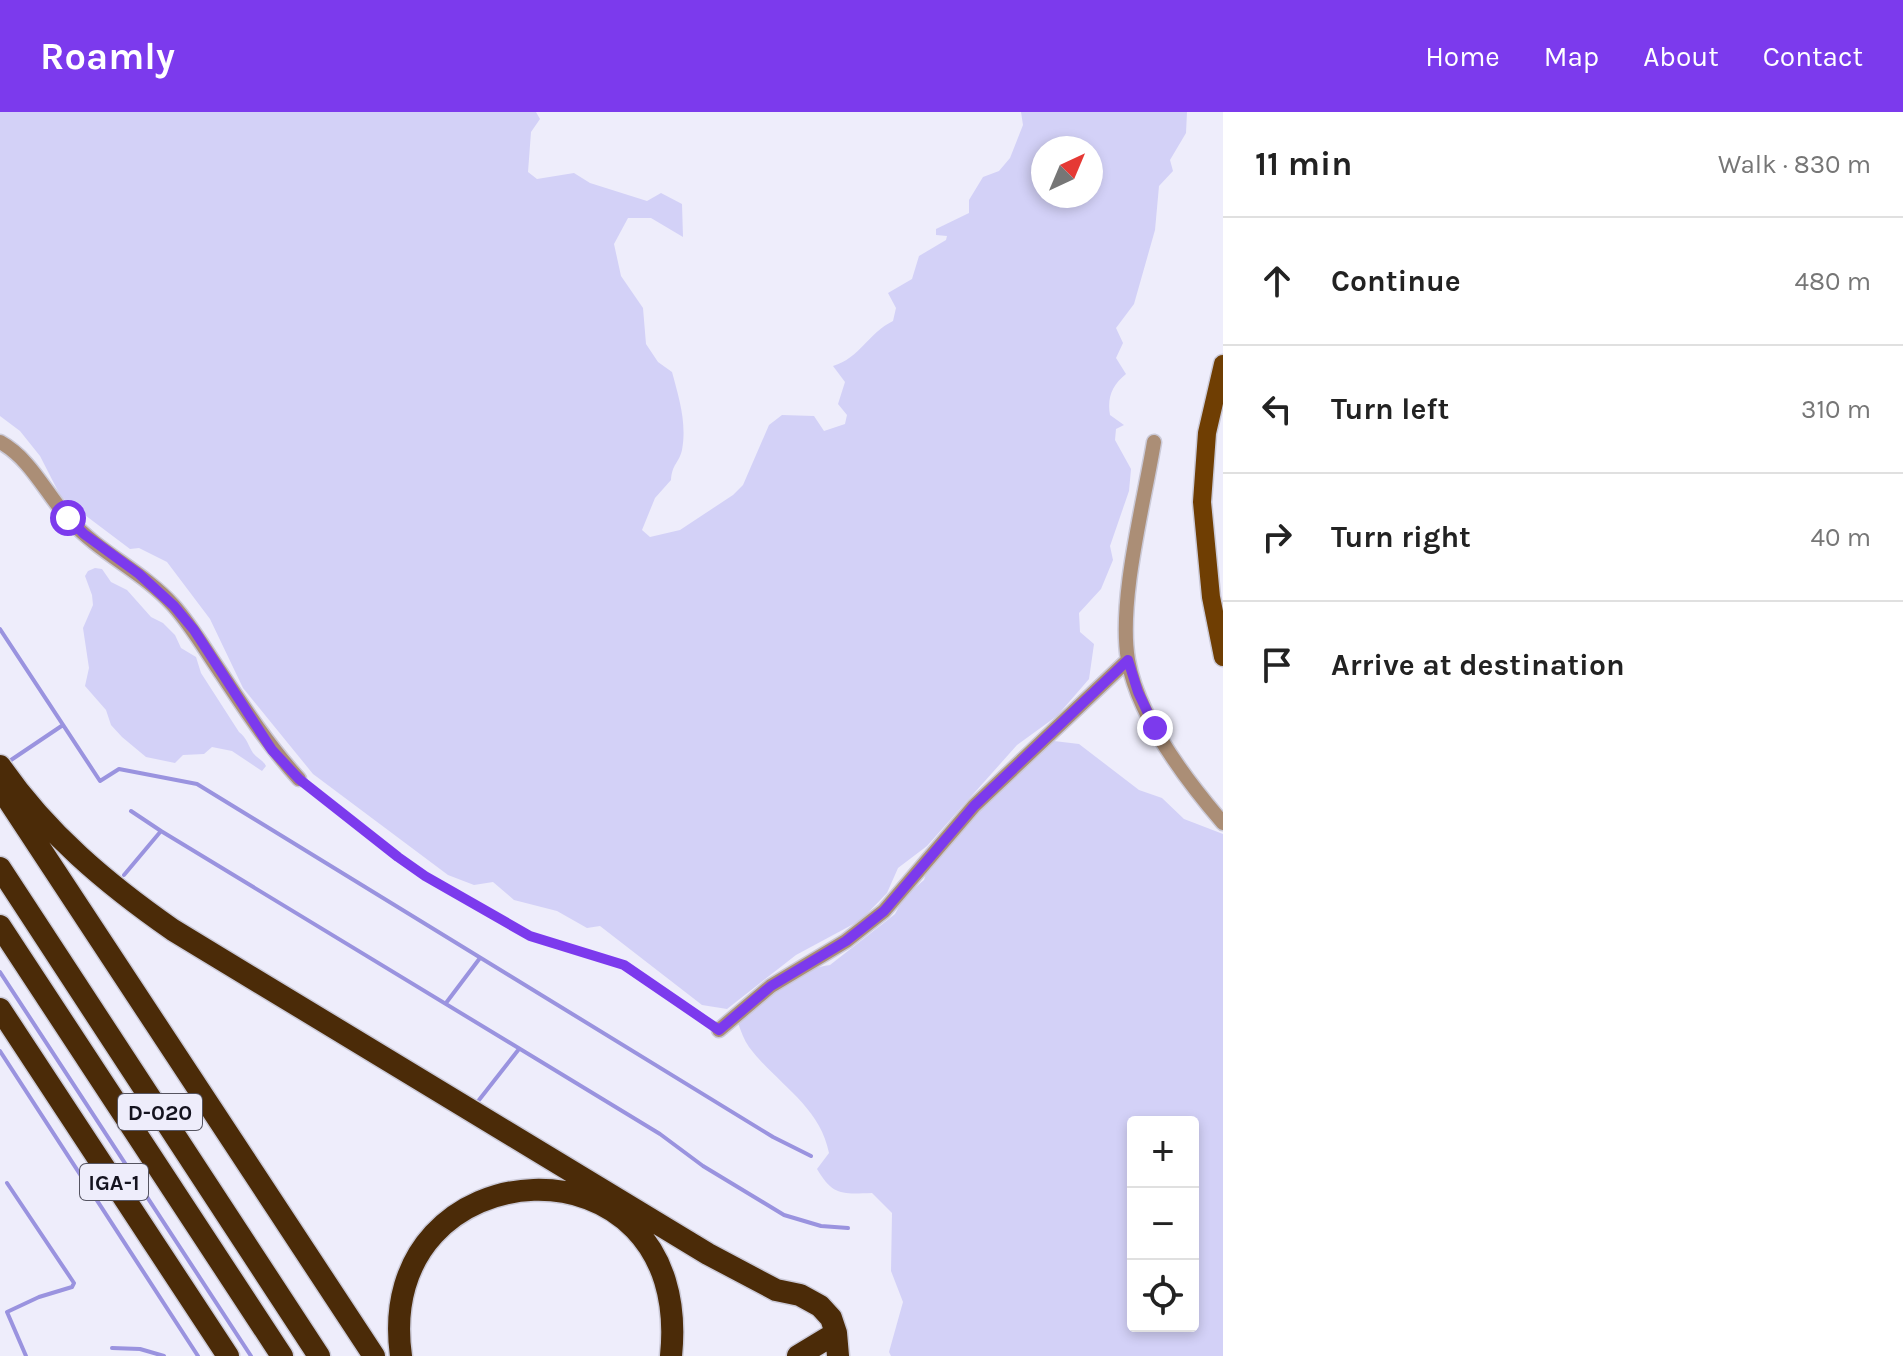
<!DOCTYPE html>
<meta charset="utf-8">
<style>
:root{--surface:#fff;--page:#f6f6f6;--text:#222;--muted:#767676;--line:#e0e0e0;--accent:#7c3aed}
body{margin:0;font-family:Karla,sans-serif;background:var(--page);color:var(--text)}
.controls{position:absolute;right:24px;bottom:24px;display:grid;overflow:hidden;border-radius:8px;box-shadow:0 4px 12px #0003}
.controls button{width:72px;height:72px;display:grid;place-items:center;padding:0;border:0;border-bottom:2px solid var(--line);background:var(--surface);color:var(--text);font:40px sans-serif}
.compass{position:absolute;left:1031px;top:24px;width:72px;height:72px;border-radius:50%;background:var(--surface);box-shadow:0 4px 12px #0003;rotate:44deg}
.stop{position:absolute;width:24px;height:24px;margin:-18px;border:6px solid #7c3aed;border-radius:50%;background:#fff}
.stop.end{background:#7c3aed;border-color:#fff;box-shadow:0 2px 8px #0008}
.list{margin:0;padding:0;list-style:none}
h2{display:flex;justify-content:space-between;align-items:center;height:104px;margin:0;padding:0 32px;font-size:34px}
h2 small{font-size:26px;font-weight:400;color:var(--muted)}
.list li{display:grid;grid-template-columns:52px 1fr auto;gap:24px;align-items:center;box-sizing:border-box;height:128px;padding:0 32px;border-top:2px solid var(--line)}
.list b{display:block;font-size:30px;white-space:nowrap}
.list em{font-size:26px;font-style:normal;color:var(--muted)}
.icon{flex:none;width:44px;height:44px;fill:none;stroke:currentColor;stroke-width:2;stroke-linecap:round;stroke-linejoin:round}
.map{position:relative;flex:none;width:1223px;height:1244px;overflow:hidden}
header{display:flex;align-items:center;gap:48px;box-sizing:border-box;height:112px;padding:0 40px;background:var(--accent);color:#fff}
header strong{font-size:38px}
nav{display:flex;gap:44px;margin-inline-start:auto;font-size:28px}
main{display:flex}
aside{flex:1;background:var(--surface)}
.map>svg:first-child{display:block}
.green{fill:#d3d1f7;fill-rule:evenodd}
.lines{fill:none;stroke-linecap:round;stroke-linejoin:round}
.stream{stroke:#9a93df;stroke-width:4}
.minor-casing{stroke:#cbcad8;stroke-width:17}
.major-casing{stroke:#cbcad8;stroke-width:21}
.highway-casing{stroke:#cbcad8;stroke-width:25}
.path{stroke:#777683;stroke-width:2;stroke-dasharray:4 4;stroke-linecap:butt}
.minor{stroke:#ab8e76;stroke-width:14}
.major{stroke:#6f3e03;stroke-width:18}
.highway{stroke:#4b2b08;stroke-width:22}
.route{stroke:#7c3aed;stroke-width:10}
.labels{text-anchor:middle;stroke-width:6;stroke-linejoin:round;paint-order:stroke}
.shield{fill:#eeedfb;stroke:#555461;stroke-width:2}
.shield-label{font-size:22px;font-weight:bold;fill:#14131f}
</style>
<header>
<strong>Roamly</strong>
<nav><a>Home</a><a>Map</a><a>About</a><a>Contact</a></nav>
</header>
<main>
<div class="map">
<svg width="1223" height="1244" viewBox="0 0 1223 1244">
<rect width="100%" height="100%" fill="#eeedfb"/>
<path class="green" d="M0,0H536L540,7L531,20L528,60L537,67L574,61L590,71L647,89L661,81L682,92L683,125L651,106H628L614,132L621,164L643,196L646,232L658,250L672,260C679,286 687,311 682,338C679,351 672,352 671,368L655,386L642,418L650,425L680,418L733,383L743,373L769,313L782,303L814,304L824,319L845,312L847,303L838,292L845,270L833,254C860,246 868,221 893,209L896,196L888,181L912,167L919,144L946,128L947,124L936,123V117L969,101V88L983,65L999,59L1010,46L1023,13L1021,0H1187L1186,21L1170,48L1173,59L1159,74L1155,118L1134,192L1116,216L1123,231L1116,246L1126,262C1112,273 1107,286 1110,303L1124,313L1116,317L1115,328L1131,357L1129,379L1110,434L1113,448L1101,477L1079,501L1080,520L1094,532L1089,567L1057,604L1017,633L927,734L898,756L887,781L861,808L796,843L727,897L702,893L600,814L587,816L557,799L514,788L493,770L474,773L448,763L313,662L243,576L210,507L167,450L139,436L130,437L61,385L40,344L20,319L0,304ZM1043,36H1091V84H1043Z
M95,456L102,457L111,470L127,478L151,505L163,511L175,523L181,536L196,545L201,561L239,620C247,626 248,633 253,641C257,646 263,648 266,654L262,659L232,639L212,635L204,642L183,643L175,651L146,645L122,625L111,613L106,598L85,574L89,556L83,516L93,493L92,483L85,464L88,459Z
M1054,629L1079,632L1139,678L1162,686L1184,707L1223,722V1244H891L889,1240L903,1190L891,1159L892,1101L872,1081C842,1082 833,1084 817,1057L829,1041C820,994 776,971 749,935C744,928 741,919 738,911C764,889 794,857 830,853L895,802L904,785L924,768L928,754L982,694ZM1133,1010H1193V1214H1133Z"/>
<g class="lines">
<path class="stream" d="M0,517L100,669L119,657L197,672L773,1025L811,1044
M11,648L63,613
M161,719L660,1022L703,1054L784,1103L821,1114L848,1116
M124,763L161,719L131,699
M0,860L251,1244
M446,891L480,846
M0,939L198,1244
M479,988L519,937
M7,1071L74,1171L72,1175L39,1185L7,1200L26,1244
M112,1236L140,1237L164,1244"/>
<defs>
<path id="minor" d="M0,330C31,347 46,382 69,407C99,441 142,459 173,493C191,513 204,536 219,558C244,596 268,633 299,667
M1154,330C1144,391 1118,489 1128,548C1138,605 1186,668 1223,711
M719,918L771,874L846,829L884,799L974,694L1128,548"/>
<path id="major" d="M1223,252L1207,321L1202,390L1211,485L1223,545"/>
<path id="highway" d="M0,654C46,721 107,772 173,818L708,1142L776,1178L800,1183L820,1194L831,1206L836,1221L838,1244
M5,683L374,1244
M0,756L319,1244
M0,814L282,1244
M0,897L228,1244
M401,1244C371,1032 695,1013 671,1244
M798,1244L836,1221"/>
</defs>
<use href="#minor" class="minor-casing"/>
<use href="#major" class="major-casing"/>
<use href="#highway" class="highway-casing"/>
<path class="path" d="M311,676L398,745L505,811L530,824L624,853L708,911"/>
<use href="#minor" class="minor"/>
<use href="#major" class="major"/>
<use href="#highway" class="highway"/>
</g>
<g class="lines">
<path class="route" d="M68,406L84,422L139,462L174,494L194,518L272,638L299,667L398,745L425,764L530,824L624,853L719,918L771,874L846,829L884,799L974,694L1128,548L1138,580L1155,616"/>
</g>
<g class="labels">
<g class="shield">
<rect x="118" y="982" width="84" height="36" rx="6"/>
<rect x="80" y="1052" width="68" height="36" rx="6"/>
</g>
<g class="shield-label">
<text x="160" y="1008">D-020</text>
<text x="114" y="1078">IGA-1</text>
</g>
</g>
</svg>
<div class="controls">
<button>+</button>
<button>−</button>
<button><svg class="icon" aria-label="locate" viewBox="0 0 24 24"><circle cx="12" cy="12" r="6"/><path d="M12 2v4M12 18v4M2 12h4M18 12h4"/></svg></button>
</div>
<svg class="compass" viewBox="-18 -18 36 36"><path d="M0-13l5 13h-10z" fill="#e53935"/><path d="M0 13l5-13h-10z" fill="#767676"/></svg>
<div class="stop" style="left:68px;top:406px"></div>
<div class="stop end" style="left:1155px;top:616px"></div>
</div>
<aside>
<h2>11 min<small>Walk · 830 m</small></h2>
<ul class="list">
<li><svg class="icon" aria-label="ahead" viewBox="0 0 24 24"><path d="M12 20V5M6 11l6-6 6 6"/></svg><div><b>Continue</b></div><em>480 m</em></li>
<li><svg class="icon" aria-label="left" viewBox="0 0 24 24"><path d="M17 20v-9H6M10 6l-5 5 5 5"/></svg><div><b>Turn left</b></div><em>310 m</em></li>
<li><svg class="icon" aria-label="right" viewBox="0 0 24 24"><path d="M7 20v-9h11M14 6l5 5-5 5"/></svg><div><b>Turn right</b></div><em>40 m</em></li>
<li><svg class="icon" aria-label="arrive" viewBox="0 0 24 24"><path d="M6 21V4h12l-3 4 3 4H6"/></svg><div><b>Arrive at destination</b></div></li>
</ul>
</aside>
</main>
